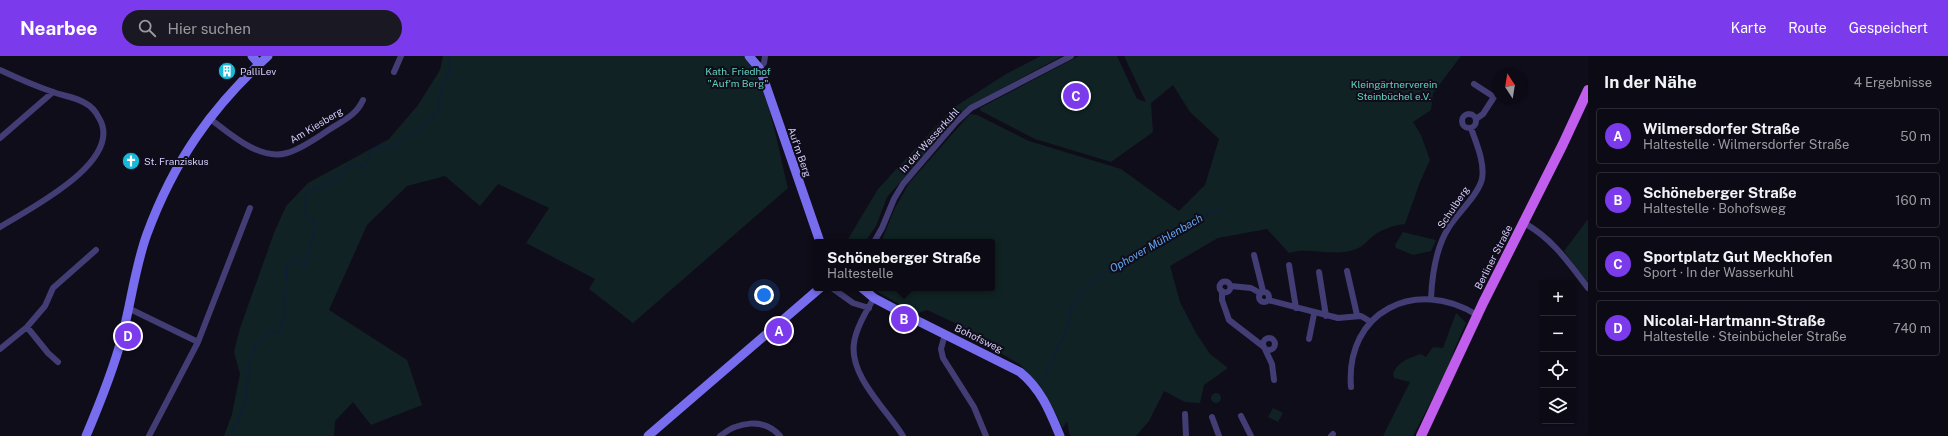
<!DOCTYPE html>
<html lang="de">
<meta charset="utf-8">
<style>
:root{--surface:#0c0a14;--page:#1a1822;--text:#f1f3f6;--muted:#9a9aa0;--line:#2c2b34;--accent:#7c3aed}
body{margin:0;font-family:"Public Sans",sans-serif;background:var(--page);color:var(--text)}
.controls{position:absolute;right:12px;bottom:12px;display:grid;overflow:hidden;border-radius:4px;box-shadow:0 1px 3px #0004}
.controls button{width:36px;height:36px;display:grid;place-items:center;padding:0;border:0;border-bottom:1px solid var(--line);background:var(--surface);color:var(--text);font:20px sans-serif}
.compass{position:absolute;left:1492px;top:12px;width:36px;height:36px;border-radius:50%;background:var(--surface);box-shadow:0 1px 3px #0004;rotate:348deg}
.you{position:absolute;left:764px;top:239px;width:14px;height:14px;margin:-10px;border:3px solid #fff;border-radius:50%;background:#1a73e8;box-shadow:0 0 0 6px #1a73e833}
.badge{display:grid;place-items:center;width:26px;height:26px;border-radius:50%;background:var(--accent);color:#fff;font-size:13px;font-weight:700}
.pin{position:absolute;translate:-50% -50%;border:2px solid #fff;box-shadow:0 1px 4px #0006}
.popup{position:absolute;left:813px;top:183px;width:182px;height:52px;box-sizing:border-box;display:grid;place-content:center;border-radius:4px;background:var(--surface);filter:drop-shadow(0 1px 3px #0005);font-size:13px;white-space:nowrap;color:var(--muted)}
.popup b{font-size:15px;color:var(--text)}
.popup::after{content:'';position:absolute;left:50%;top:100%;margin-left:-8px;border:8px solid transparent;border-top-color:var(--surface)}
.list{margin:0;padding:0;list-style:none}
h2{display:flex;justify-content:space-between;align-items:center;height:52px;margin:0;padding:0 16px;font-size:17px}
h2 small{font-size:13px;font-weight:400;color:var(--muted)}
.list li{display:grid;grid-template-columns:26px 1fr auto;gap:12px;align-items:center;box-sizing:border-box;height:56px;margin:0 8px 8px;padding:0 8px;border:1px solid var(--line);border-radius:4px}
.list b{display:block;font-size:15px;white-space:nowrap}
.list p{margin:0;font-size:13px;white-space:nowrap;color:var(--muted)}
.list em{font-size:13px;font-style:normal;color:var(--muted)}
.icon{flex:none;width:22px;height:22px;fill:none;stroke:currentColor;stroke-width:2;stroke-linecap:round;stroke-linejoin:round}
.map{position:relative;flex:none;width:1588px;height:380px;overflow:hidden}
header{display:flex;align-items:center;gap:24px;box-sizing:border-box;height:56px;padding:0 20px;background:var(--accent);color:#fff}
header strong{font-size:19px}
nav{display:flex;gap:22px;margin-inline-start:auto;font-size:14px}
.search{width:280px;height:36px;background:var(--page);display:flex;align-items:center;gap:10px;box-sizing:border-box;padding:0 14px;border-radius:22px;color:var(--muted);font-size:15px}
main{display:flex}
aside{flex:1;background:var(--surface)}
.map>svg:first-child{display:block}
.green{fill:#102223}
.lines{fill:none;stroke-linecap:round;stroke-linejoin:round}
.stream{stroke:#111e3a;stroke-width:1.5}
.street{stroke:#423d74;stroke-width:6}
.secondary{stroke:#786def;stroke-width:9}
.primary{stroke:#c15eed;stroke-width:10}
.labels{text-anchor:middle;stroke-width:4;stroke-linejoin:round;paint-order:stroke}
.poi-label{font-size:10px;fill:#d3cbf9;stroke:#100d1a;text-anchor:start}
.park-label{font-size:10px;fill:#61d0bb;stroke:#100d1a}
.street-label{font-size:10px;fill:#d3cbf9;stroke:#100d1a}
.water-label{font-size:11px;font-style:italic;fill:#65a5ee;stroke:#100d1a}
</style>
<header>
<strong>Nearbee</strong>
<div class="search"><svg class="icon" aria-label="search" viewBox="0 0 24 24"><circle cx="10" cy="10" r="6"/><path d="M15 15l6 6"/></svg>Hier suchen</div>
<nav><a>Karte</a><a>Route</a><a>Gespeichert</a></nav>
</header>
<main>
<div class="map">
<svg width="1588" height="380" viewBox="0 0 1588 380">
<rect width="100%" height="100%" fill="#100d1a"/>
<path class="green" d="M443,0H744C769,30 778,93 788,132L633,267L589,233L595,223L526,187L549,152L498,128L480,150L445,120L407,130L367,169L329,254L407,304L422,349L371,369L353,346L335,365L334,380H224L232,358L240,318L234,296L240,272L274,177L286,150L308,127L389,83L418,49L440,14Z
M1041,0H1062L969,50L887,141L876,170L865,186H836L848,183L878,133L953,52L1006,18Z
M1079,0H1117L1137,43L1146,46L1124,0H1461L1433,37L1431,54L1413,66L1421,79L1430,104L1420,126L1405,168C1394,169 1382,173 1373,180C1368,184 1363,191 1356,193C1334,202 1311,190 1289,197L1267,173L1218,182L1170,210L1180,246L1196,277L1210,298L1228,312L1204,329L1200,347L1185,346L1164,335L1149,365L1136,380H1070L1067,365L1063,372L1050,347L1021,309L976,283L968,273L927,254L916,258L878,236L875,232H992V186H881L894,154L909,127L970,58L977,59L1029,85L1121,113L1179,155L1205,129L1219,83L1190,56L1173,29L1151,47L1153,76L1111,106L1035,83L981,55L980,52Z
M1588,163V228L1564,195Z
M1403,176L1436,184L1431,195L1413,199L1396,192L1395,189Z
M1456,257L1466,267L1454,294L1451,307L1413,380H1383L1410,326L1394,322L1393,317C1398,306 1410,301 1421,298L1426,301L1433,291L1443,292Z
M1211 342a5 5 0 1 1 10 0a5 5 0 1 1-10 0Z
M1273,352L1283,357L1278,366L1268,361Z"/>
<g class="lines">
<path class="stream" d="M1041,330C1048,310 1058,293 1066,274C1070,266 1069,256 1073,248C1084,218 1188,169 1219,152
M231,380L246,344L249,306L255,289L270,278L282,274L287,211L296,202L305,210L316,169L303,155L308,134L327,130L351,109L363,110L369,103L370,96L378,91L395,89L431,63L437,55L444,25L450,15L449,0"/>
<path class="street" d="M759,12L764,7L765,0
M0,14C17,22 35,30 53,36C63,40 76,41 85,47C91,50 96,56 99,62C125,105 29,153 0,171
M394,16L401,0
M1474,28L1494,41L1483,58L1476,63
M1462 65a7 7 0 1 1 14 0a7 7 0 1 1-14 0Z
M209,62C229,77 259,105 287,97C301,93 315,83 327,75C342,65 356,60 363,44
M0,82L53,36
M1524,167C1552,182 1569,207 1588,232
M874,186L882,172L894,143L903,128L956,66L971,52L1071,0
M1254,199L1263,235
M1289,209L1296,252
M1347,215L1357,259
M1319,216L1326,260
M1219.5 231a5.5 5.5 0 1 1 11 0a5.5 5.5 0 1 1-11 0Z
M1231,230L1251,232L1260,237
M832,232L853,247L869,252
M1222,235V244L1229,264L1264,291L1272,308L1274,324
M1259 241a5 5 0 1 1 10 0a5 5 0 1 1-10 0Z
M874,242C866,256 856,272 854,287C849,320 887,354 903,380
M1431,243C1432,219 1436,191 1449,171C1458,157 1478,139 1482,123C1485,106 1476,87 1471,72
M1268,244L1338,262L1361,260L1371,266
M128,252L198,286L149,380
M27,271L48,297L58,306
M945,278L941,293L943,302L974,351L986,380
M1263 288a6 6 0 1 1 12 0a6 6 0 1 1-12 0Z
M1309,283L1314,258
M198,286L250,152
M0,293L27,271L45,250L53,232L96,194
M1351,331C1345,255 1416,221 1477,259
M1185,358L1186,380
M1241,360L1251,380
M1212,361L1219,380
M720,380C737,366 764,361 780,380
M1331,380L1333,378"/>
<path class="secondary" d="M252,0L259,8
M749,0L759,12L764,24L820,186
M862,232L874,242L906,259L1020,316C1041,333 1050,356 1060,380
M86,380C100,347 113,315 122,281C131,247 135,211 147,178C174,105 211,52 268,0
M648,380L820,232"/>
<path class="primary" d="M1421,380L1483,247L1563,88L1588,34"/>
</g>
<defs>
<symbol id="building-disc" viewBox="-11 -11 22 22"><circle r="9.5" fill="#18b9d8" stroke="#100d1a"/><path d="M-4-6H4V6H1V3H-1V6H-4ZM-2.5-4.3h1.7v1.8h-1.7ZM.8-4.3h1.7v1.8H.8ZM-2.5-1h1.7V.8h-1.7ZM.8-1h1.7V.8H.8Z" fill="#fff"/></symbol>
<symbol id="church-disc" viewBox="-11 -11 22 22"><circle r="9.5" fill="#18b9d8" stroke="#100d1a"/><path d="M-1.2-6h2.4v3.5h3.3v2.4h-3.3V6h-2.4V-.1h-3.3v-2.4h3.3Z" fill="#fff"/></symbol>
</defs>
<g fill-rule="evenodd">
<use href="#building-disc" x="217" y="5" width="20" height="20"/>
<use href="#church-disc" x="121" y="95" width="20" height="20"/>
</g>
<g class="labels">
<g class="poi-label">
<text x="240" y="19">PalliLev</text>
<text x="144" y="109">St. Franziskus</text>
</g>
<g class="park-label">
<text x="738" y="19">Kath. Friedhof<tspan x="738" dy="12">"Auf'm Berg"</tspan></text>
<text x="1394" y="32">Kleingärtnerverein<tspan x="1394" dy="12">Steinbüchel e.V.</tspan></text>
</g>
<g class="street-label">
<text transform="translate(316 69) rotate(-31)" y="4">Am Kiesberg</text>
<text transform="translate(929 84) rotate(-48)" y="4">In der Wasserkuhl</text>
<text transform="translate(800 96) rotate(71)" y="4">Auf'm Berg</text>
<text transform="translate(1453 151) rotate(-56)" y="4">Schulberg</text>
<text transform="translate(1493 201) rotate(-63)" y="4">Berliner Straße</text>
<text transform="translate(979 282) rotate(26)" y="4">Bohofsweg</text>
</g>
<g class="water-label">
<text transform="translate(1156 187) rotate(-30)" y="4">Ophover Mühlenbach</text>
</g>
</g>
</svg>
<div class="controls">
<button>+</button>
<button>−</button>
<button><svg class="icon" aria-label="locate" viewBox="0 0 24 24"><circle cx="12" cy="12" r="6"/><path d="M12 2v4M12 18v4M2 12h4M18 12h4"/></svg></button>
<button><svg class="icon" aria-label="layers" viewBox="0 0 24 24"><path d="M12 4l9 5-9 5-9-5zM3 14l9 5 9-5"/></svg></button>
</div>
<svg class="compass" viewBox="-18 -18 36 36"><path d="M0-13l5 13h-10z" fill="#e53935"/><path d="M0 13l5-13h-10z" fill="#9a9aa0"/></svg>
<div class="you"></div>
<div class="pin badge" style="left:779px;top:275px">A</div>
<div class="pin badge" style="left:904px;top:263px">B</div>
<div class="popup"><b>Schöneberger Straße</b>Haltestelle</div>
<div class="pin badge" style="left:1076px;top:40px">C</div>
<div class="pin badge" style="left:128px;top:280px">D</div>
</div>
<aside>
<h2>In der Nähe<small>4 Ergebnisse</small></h2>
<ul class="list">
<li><span class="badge">A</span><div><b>Wilmersdorfer Straße</b><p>Haltestelle · Wilmersdorfer Straße</p></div><em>50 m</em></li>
<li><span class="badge">B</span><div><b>Schöneberger Straße</b><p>Haltestelle · Bohofsweg</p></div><em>160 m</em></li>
<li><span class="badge">C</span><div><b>Sportplatz Gut Meckhofen</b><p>Sport · In der Wasserkuhl</p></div><em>430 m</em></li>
<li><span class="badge">D</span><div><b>Nicolai-Hartmann-Straße</b><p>Haltestelle · Steinbücheler Straße</p></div><em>740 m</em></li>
</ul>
</aside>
</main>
